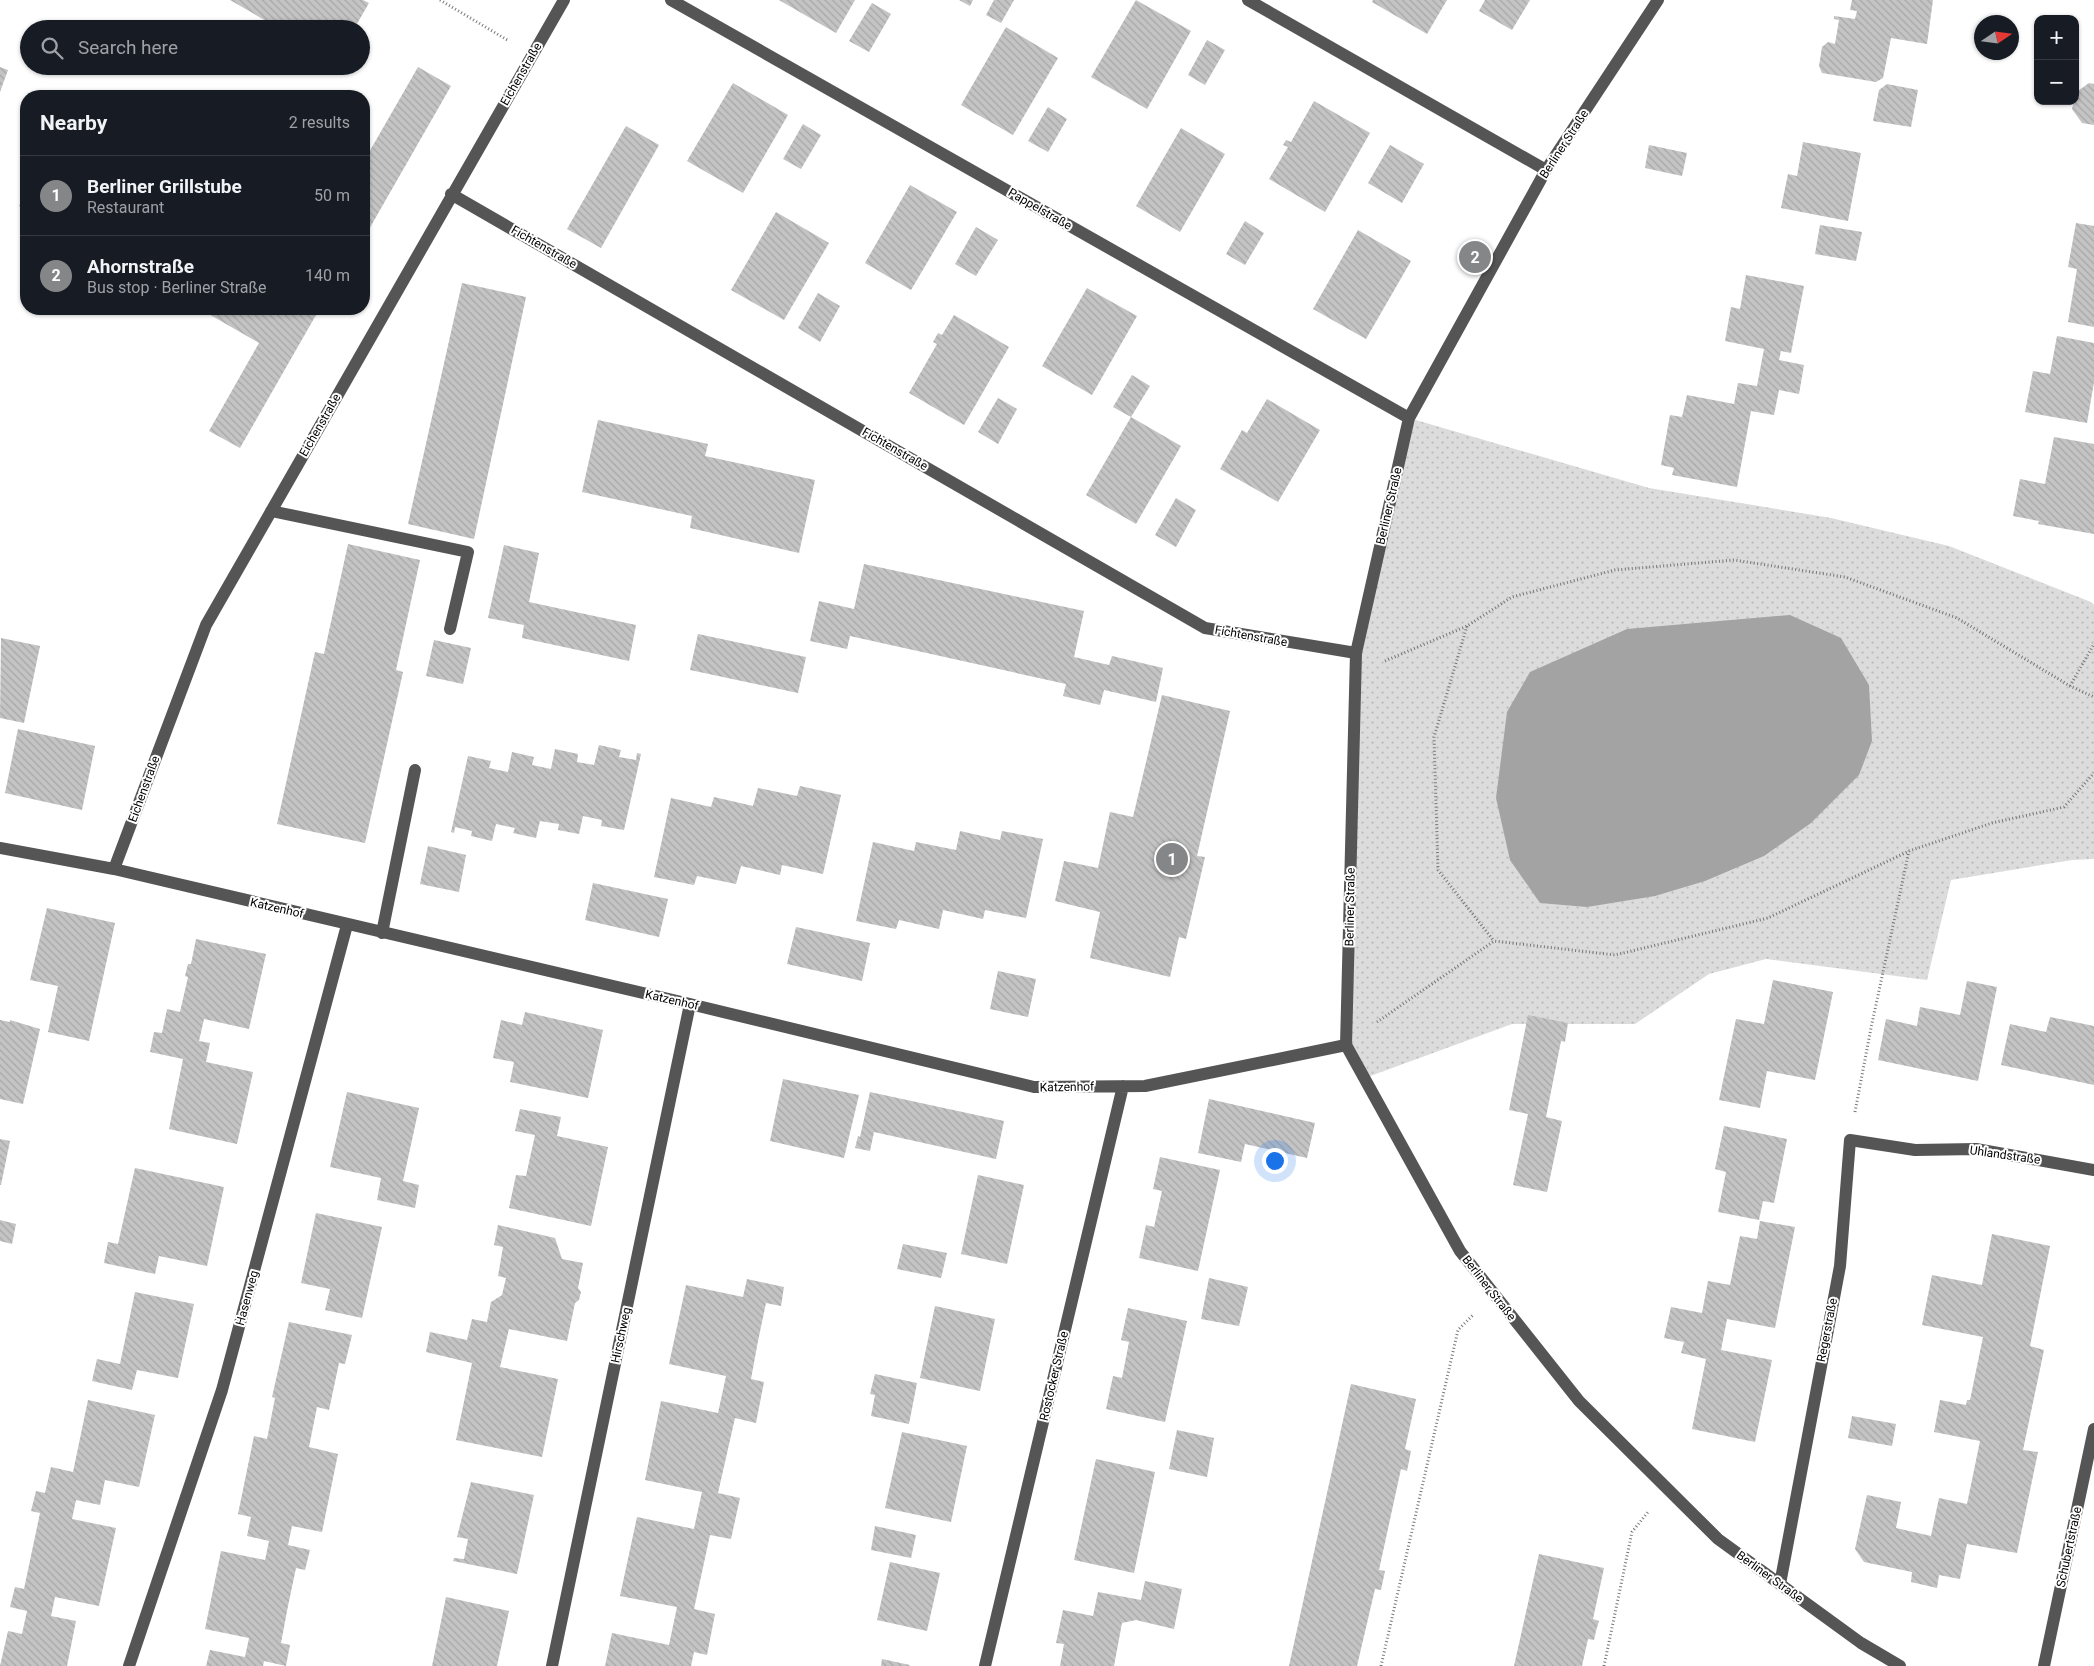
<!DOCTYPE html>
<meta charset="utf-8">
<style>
:root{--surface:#171b24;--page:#20242c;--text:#f1f3f6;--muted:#9ea1a6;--line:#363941;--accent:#858687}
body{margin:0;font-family:Roboto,sans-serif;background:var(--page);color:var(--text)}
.controls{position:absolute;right:15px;top:15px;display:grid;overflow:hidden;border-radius:10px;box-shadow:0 1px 4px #0004}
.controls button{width:45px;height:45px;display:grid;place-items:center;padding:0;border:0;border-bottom:1px solid var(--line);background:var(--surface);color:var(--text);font:25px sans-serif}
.compass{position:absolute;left:1974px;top:15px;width:45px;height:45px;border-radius:50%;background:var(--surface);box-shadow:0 1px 4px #0004;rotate:77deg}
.you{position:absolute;left:1274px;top:1160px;width:18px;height:18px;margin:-12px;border:4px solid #fff;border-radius:50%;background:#1a73e8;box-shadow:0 0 0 8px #1a73e833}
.badge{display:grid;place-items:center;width:32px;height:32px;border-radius:50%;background:var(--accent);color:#fff;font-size:16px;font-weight:700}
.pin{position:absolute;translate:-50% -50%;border:2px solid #fff;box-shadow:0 1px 5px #0006}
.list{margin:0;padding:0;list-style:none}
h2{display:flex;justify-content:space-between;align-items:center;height:65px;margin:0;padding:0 20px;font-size:21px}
h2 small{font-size:16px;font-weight:400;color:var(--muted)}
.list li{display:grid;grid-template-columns:32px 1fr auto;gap:15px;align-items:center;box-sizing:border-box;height:80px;padding:0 20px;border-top:1px solid var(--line)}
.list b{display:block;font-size:19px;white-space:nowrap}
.list p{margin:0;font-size:16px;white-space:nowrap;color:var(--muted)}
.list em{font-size:16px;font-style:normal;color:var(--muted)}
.icon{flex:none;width:28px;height:28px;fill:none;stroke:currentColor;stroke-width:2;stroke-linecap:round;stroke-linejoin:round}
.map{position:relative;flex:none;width:2094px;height:1666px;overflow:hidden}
.search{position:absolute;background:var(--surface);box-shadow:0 1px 4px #0004;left:20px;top:20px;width:350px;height:55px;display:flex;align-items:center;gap:12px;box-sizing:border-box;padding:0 18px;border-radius:28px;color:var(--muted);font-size:19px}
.panel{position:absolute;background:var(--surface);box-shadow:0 1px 4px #0004;left:20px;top:90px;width:350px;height:225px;border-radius:20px}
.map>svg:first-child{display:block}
.park{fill:url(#park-dots)}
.water{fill:#a3a3a3}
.building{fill:url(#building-back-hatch)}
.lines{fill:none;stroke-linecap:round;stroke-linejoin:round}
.path{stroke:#777;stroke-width:3;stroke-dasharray:1 2.5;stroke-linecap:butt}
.minor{stroke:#555;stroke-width:12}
.labels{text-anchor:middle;stroke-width:4;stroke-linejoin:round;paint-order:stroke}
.street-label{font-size:12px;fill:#000;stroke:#fff}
</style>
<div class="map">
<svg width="2094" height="1666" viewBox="0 0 2094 1666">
<defs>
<pattern id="park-dots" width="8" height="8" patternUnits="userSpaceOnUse" patternTransform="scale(1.25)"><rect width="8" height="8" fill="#dcdcdc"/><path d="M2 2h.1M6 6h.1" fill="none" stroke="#bbb" stroke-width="1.8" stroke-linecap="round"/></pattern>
<pattern id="building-back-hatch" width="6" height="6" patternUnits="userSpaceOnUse" patternTransform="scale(1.25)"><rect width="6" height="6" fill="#c4c4c4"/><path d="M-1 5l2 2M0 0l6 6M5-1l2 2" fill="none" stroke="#a7a7a7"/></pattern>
</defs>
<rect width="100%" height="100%" fill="#fff"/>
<path class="park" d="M1409,418L1649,488L1831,518L1949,546L2091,602L2094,605V859L2072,860L1951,880L1927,980L1766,959L1709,974L1635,1024H1512L1365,1078L1346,1045L1356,653Z"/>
<path class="water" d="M1790,615L1841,638L1869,685L1872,741L1859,775L1811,823L1764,856L1705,881L1655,896L1587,907L1540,903L1510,860L1496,798L1507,712L1530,672L1627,629Z"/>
<path class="building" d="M230,0H363L369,3L354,29H280Z
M779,0H855L836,33Z
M959,0H973L970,6Z
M994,0H1014L1001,23L986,15Z
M1136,0L1191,31L1147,109L1091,77Z
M1373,0H1447L1427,34L1372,2Z
M1485,0H1530L1512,30L1479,11Z
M1852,0H1933L1927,44L1891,38L1883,78L1876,82L1822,73L1819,66L1822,47L1828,42L1835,44L1839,20L1834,19V16L1855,19L1857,11L1850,10Z
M872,3L891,14L869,52L849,41Z
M1006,27L1058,58L1013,135L961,105Z
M1207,40L1225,50L1205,85L1188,75Z
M0,67L8,70L0,92Z
M418,67L451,86L364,238V161Z
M733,83L788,115L743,193L687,161Z
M2089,83L2094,84V125L2082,123L2072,109L2074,101H2075V93Z
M1887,84L1918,90L1911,127L1873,121L1879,90Z
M1314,101L1370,133L1325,212L1269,179L1288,147L1283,145L1286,140L1291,142Z
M1048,107L1067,119L1048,152L1028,141Z
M803,124L821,135L801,169L783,159Z
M626,126L659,145L601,248L567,229Z
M1181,128L1225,154L1180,232L1136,206Z
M1803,142L1861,153L1848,221L1781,208L1788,174L1797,176Z
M1390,145L1424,164L1402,203L1368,183Z
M1649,145L1687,153L1682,176L1645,168Z
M910,185L957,212L911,290L865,263Z
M26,193V210L19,206Z
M776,212L829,243L784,320L731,290Z
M1245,221L1264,233L1245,265L1226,254Z
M2076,223L2094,226V327L2068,322L2077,269L2068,267Z
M1820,225L1862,232L1856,261L1815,254Z
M976,227L998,240L976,276L955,264Z
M1358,230L1411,261L1366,339L1313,309Z
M1746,275L1804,286L1791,353L1781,351L1779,360L1804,365L1799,394L1779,390L1774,415L1751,411L1737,487L1672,475L1674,468L1661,465L1670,415L1682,417L1687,395L1734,404L1738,383L1757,386L1764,349L1725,341L1731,307L1740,309Z
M462,283L526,297L474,539L408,524Z
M1087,288L1137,316L1092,395L1042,366Z
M818,293L840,306L820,342L798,328Z
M200,309H305L316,315L240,448L209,431L259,343Z
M954,315L1009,347L964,425L909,393L937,344L933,342L938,333L942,335Z
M2057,336L2094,343V382L2087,423L2025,412L2033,371L2050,374Z
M1132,375L1150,386L1131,417L1113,407Z
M998,398L1017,409L998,444L978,432Z
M1267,399L1320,430L1278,502L1220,469L1242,430L1247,433Z
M1131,417L1181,446L1136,524L1086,495Z
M598,420L708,444L705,456L815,480L799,553L690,528L692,516L582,492Z
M2054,437L2094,444V534L2038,524L2039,521L2013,516L2020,479L2045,484Z
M1176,498L1196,510L1176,547L1155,535Z
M348,544L420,560L396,670L403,672L365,843L277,824L315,652L324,654Z
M504,545L539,553L529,602L636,625L629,661L522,638L524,625L488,618Z
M864,564L1084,611L1074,657L1109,665L1112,656L1163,668L1156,702L1104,690L1100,705L1063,696L1066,684L850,636L847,649L810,641L819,601L854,609Z
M698,634L806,657L798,693L690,670Z
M1,638L40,646L24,723L0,718Z
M434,640L471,648L463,684L426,676Z
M1162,695L1230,711L1197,856L1205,857L1186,939L1179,937L1170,977L1090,958L1100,912L1055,901L1064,861L1098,868L1110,812L1133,817Z
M18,729L95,746L82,810L5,793Z
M599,745L621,750L619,757L636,760L637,753L641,754L624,830L601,826L602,820L583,816L579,834L558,830L559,824L540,821L536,838L513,833L515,828L496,824L492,841L471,836L472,831L455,827L454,833L451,832L468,756L491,761L489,768L508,772L512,752L534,757L532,765L551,769L555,749L578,754L577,762L594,765Z
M800,786L841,795L823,874L782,865L780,875L741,866L736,884L697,876L694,885L654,877L671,798L711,807L714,797L753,806L758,788L797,796Z
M960,831L1000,840L1002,831L1043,839L1026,918L985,910L983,919L943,910L939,929L899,920L896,929L856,921L873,842L914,851L916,842L956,850Z
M428,846L466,855L459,892L420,884Z
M593,883L668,899L659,937L585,920Z
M47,908L115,923L89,1041L48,1032L58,986L30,980Z
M796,927L870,943L862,981L787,964Z
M196,939L266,954L249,1029L204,1019L199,1041L210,1043L206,1062L253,1072L237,1144L169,1129L183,1059L150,1052L154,1032L162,1033L167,1009L180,1012L188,977L185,976L188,964H191Z
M998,971L1036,979L1028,1017L990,1009Z
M1773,980L1833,992L1815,1080L1767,1071L1760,1108L1719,1100L1736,1019L1764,1024Z
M1967,981L1997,987L1978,1081L1878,1060L1886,1019L1917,1026L1920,1007L1960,1015Z
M525,1012L603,1030L588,1098L510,1082L514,1062L493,1058L501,1020L522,1025Z
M1528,1015L1568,1023L1565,1042L1561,1041L1546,1117L1562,1121L1547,1192L1513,1185L1528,1114L1509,1110Z
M2050,1017L2094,1026V1085L2001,1065L2010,1024L2046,1032Z
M0,1020L10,1022V1020L40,1029L23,1104L0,1099Z
M783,1079L859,1095L844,1158L770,1141Z
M347,1092L419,1108L403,1181L419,1185L415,1208L377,1200L381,1178L330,1167Z
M870,1092L1004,1121L996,1159L874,1132L870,1151L855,1148L858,1136L860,1137Z
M1209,1099L1315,1123L1307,1158L1245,1144L1241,1162L1198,1153Z
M520,1109L561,1117L557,1136L608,1147L591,1226L509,1208L516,1175L526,1176L535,1135L515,1131Z
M1724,1126L1787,1139L1774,1203L1763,1201L1759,1220L1718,1212L1726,1172L1715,1169Z
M0,1139L10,1141L1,1185H0Z
M1160,1157L1220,1170L1198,1271L1139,1258L1146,1225L1154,1227L1162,1191L1153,1189Z
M135,1168L224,1187L207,1266L159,1256L155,1274L104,1263L108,1242L118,1244Z
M978,1175L1024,1185L1007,1264L961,1254Z
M316,1213L382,1227L362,1318L325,1310L330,1289L301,1283Z
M0,1220L16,1224L12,1244L0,1241Z
M1760,1221L1795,1227L1775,1328L1727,1319L1721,1350L1772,1360L1755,1442L1692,1429L1706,1359L1681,1353L1684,1342L1664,1338L1671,1307L1702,1313L1708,1281L1730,1285L1740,1236L1757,1239Z
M498,1225L555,1238L562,1259L583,1263L578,1288L581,1292L579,1300L575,1303L567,1341L509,1329L500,1367L558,1379L542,1457L456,1440L472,1363L426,1352L430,1332L467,1340L472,1319L487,1322L491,1302L502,1295L506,1278L498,1276L503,1247L494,1245Z
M1992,1234L2050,1246L2030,1346L2044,1350L2023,1450L2038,1452L2017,1553L1967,1544L1960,1579L1939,1575L1937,1588L1911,1582L1912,1572L1864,1562L1855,1549L1867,1495L1901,1502L1896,1528L1931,1536L1939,1498L1967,1504L1980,1441L1934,1432L1940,1400L1966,1405L1967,1400H1970L1983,1337L1922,1325L1932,1275L1982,1285Z
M903,1244L947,1253L941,1278L897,1269Z
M1209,1278L1248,1287L1239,1326L1201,1319Z
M747,1279L784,1287L781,1306L766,1303L758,1341L751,1379L764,1382L756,1423L735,1418L718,1493L740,1498L731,1539L710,1535L694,1609L715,1614L707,1655L694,1652L691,1666H605L612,1633L669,1645L677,1607L620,1596L637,1517L694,1529L698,1510L702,1492L645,1480L661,1401L718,1413L726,1376L669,1364L686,1285L743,1297Z
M135,1292L194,1304L178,1378L137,1370L132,1390L92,1381L97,1359L120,1364Z
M935,1306L995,1319L980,1391L920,1378Z
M1128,1308L1187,1321L1165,1422L1106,1409L1113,1376L1122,1378L1129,1342L1121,1340Z
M289,1322L352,1335L345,1364L339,1363L329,1410L317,1407L309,1447L338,1454L322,1532L292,1526L288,1545L310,1550L305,1570L296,1568L288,1606L281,1643L290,1645L286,1666L264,1661L263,1666H206L210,1650L245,1657L249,1638L205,1629L221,1551L265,1560L269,1541L247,1536L251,1517L238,1514L254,1436L267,1439L275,1398L272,1397Z
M875,1374L917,1383L909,1424L871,1416L875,1395L870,1394Z
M1351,1384L1416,1399L1405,1449L1411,1451L1407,1471L1401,1469L1379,1570L1385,1571L1381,1590L1375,1589L1357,1666H1289Z
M88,1400L155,1415L139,1487L105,1480L100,1505L76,1500L72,1519L116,1528L99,1606L55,1597L51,1616L76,1621L67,1666H0L8,1631L22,1634L27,1611L10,1607L15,1587L24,1589L40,1513L31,1511L36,1491L45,1493L51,1467L73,1472Z
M1852,1416L1896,1424L1892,1446L1848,1438Z
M1177,1430L1214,1438L1207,1477L1169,1469Z
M902,1432L967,1446L951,1522L885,1508Z
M1096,1459L1155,1472L1134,1573L1074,1560Z
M471,1482L534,1495L517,1574L453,1561L454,1558L464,1559L468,1539L457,1537Z
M875,1526L916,1535L911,1558L871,1550Z
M1539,1554L1604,1568L1593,1619L1599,1621L1596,1631L1594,1640L1588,1639L1582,1666H1514Z
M890,1562L940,1573L927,1631L877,1620Z
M1145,1581L1182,1589L1174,1629L1136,1620L1122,1623L1114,1666H1060L1064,1644L1056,1643L1063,1610L1093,1616L1098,1592L1141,1600Z
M446,1597L509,1611L497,1666H432Z
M882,1659L910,1665L909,1666H881Z"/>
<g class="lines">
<path class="path" d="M440,0L509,41
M1467,626L1434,737L1438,870L1494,941
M1385,661L1467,626L1512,597L1615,570L1734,560L1845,577L1957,618L2070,686L2094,697
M2070,686L2094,644
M1377,1022L1494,941L1615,955L1768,918L1909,851L1992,823L2064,807L2094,773
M1855,1112L1871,1028L1909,851
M1381,1666L1458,1330L1474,1314
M1604,1666L1632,1532L1648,1512"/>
<path class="minor" d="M671,0L1409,418
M1248,0L1546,170
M1658,0L1546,170L1409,418L1356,653L1346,1045L1460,1251L1579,1401L1718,1539L1861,1643L1900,1666
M451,194L1205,628L1356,653
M271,511L468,552L450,629
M0,848L114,869L690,1004L1034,1087L1145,1086L1346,1045
M114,869L206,625L564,0
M382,933L415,770
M1780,1584L1840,1266L1850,1140L1915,1150L1976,1149L2094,1170
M129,1666L222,1390L347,925
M552,1666L690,1004
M985,1666L1123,1086
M2044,1666L2094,1429"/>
</g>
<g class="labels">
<g class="street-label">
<text transform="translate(521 74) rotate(-60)" y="4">Eichenstraße</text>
<text transform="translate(1564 144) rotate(-57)" y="4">Berliner Straße</text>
<text transform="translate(1040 209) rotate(30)" y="4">Pappelstraße</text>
<text transform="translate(544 247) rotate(30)" y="4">Fichtenstraße</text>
<text transform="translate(320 425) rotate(-60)" y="4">Eichenstraße</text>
<text transform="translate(895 449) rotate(30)" y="4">Fichtenstraße</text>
<text transform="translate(1389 506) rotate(-77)" y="4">Berliner Straße</text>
<text transform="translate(1251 636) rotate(10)" y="4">Fichtenstraße</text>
<text transform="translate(144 789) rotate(-70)" y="4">Eichenstraße</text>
<text transform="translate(1350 907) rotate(-89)" y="4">Berliner Straße</text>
<text transform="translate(277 908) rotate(13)" y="4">Katzenhof</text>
<text transform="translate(672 1000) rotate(13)" y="4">Katzenhof</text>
<text transform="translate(1067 1087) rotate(-1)" y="4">Katzenhof</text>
<text transform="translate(2005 1155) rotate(8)" y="4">Uhlandstraße</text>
<text transform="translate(1489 1288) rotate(52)" y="4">Berliner Straße</text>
<text transform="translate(247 1298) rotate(-75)" y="4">Hasenweg</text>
<text transform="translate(1827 1330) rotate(-79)" y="4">Regerstraße</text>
<text transform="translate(621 1335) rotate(-78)" y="4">Hirschweg</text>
<text transform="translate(1054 1376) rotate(-77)" y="4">Rostocker Straße</text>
<text transform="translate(2069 1547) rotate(-78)" y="4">Schubertstraße</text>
<text transform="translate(1770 1577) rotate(36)" y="4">Berliner Straße</text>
</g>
</g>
</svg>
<div class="controls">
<button>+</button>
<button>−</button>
</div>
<svg class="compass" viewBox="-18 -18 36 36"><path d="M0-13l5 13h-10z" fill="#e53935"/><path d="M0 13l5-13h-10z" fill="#9ea1a6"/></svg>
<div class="you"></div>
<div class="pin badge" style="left:1172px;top:859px">1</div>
<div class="pin badge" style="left:1475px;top:257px">2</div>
<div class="search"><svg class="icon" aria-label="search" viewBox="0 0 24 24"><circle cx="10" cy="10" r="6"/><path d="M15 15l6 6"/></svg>Search here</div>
<section class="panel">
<h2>Nearby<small>2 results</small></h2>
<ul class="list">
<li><span class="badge">1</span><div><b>Berliner Grillstube</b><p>Restaurant</p></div><em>50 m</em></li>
<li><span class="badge">2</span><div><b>Ahornstraße</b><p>Bus stop · Berliner Straße</p></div><em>140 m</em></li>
</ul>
</section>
</div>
